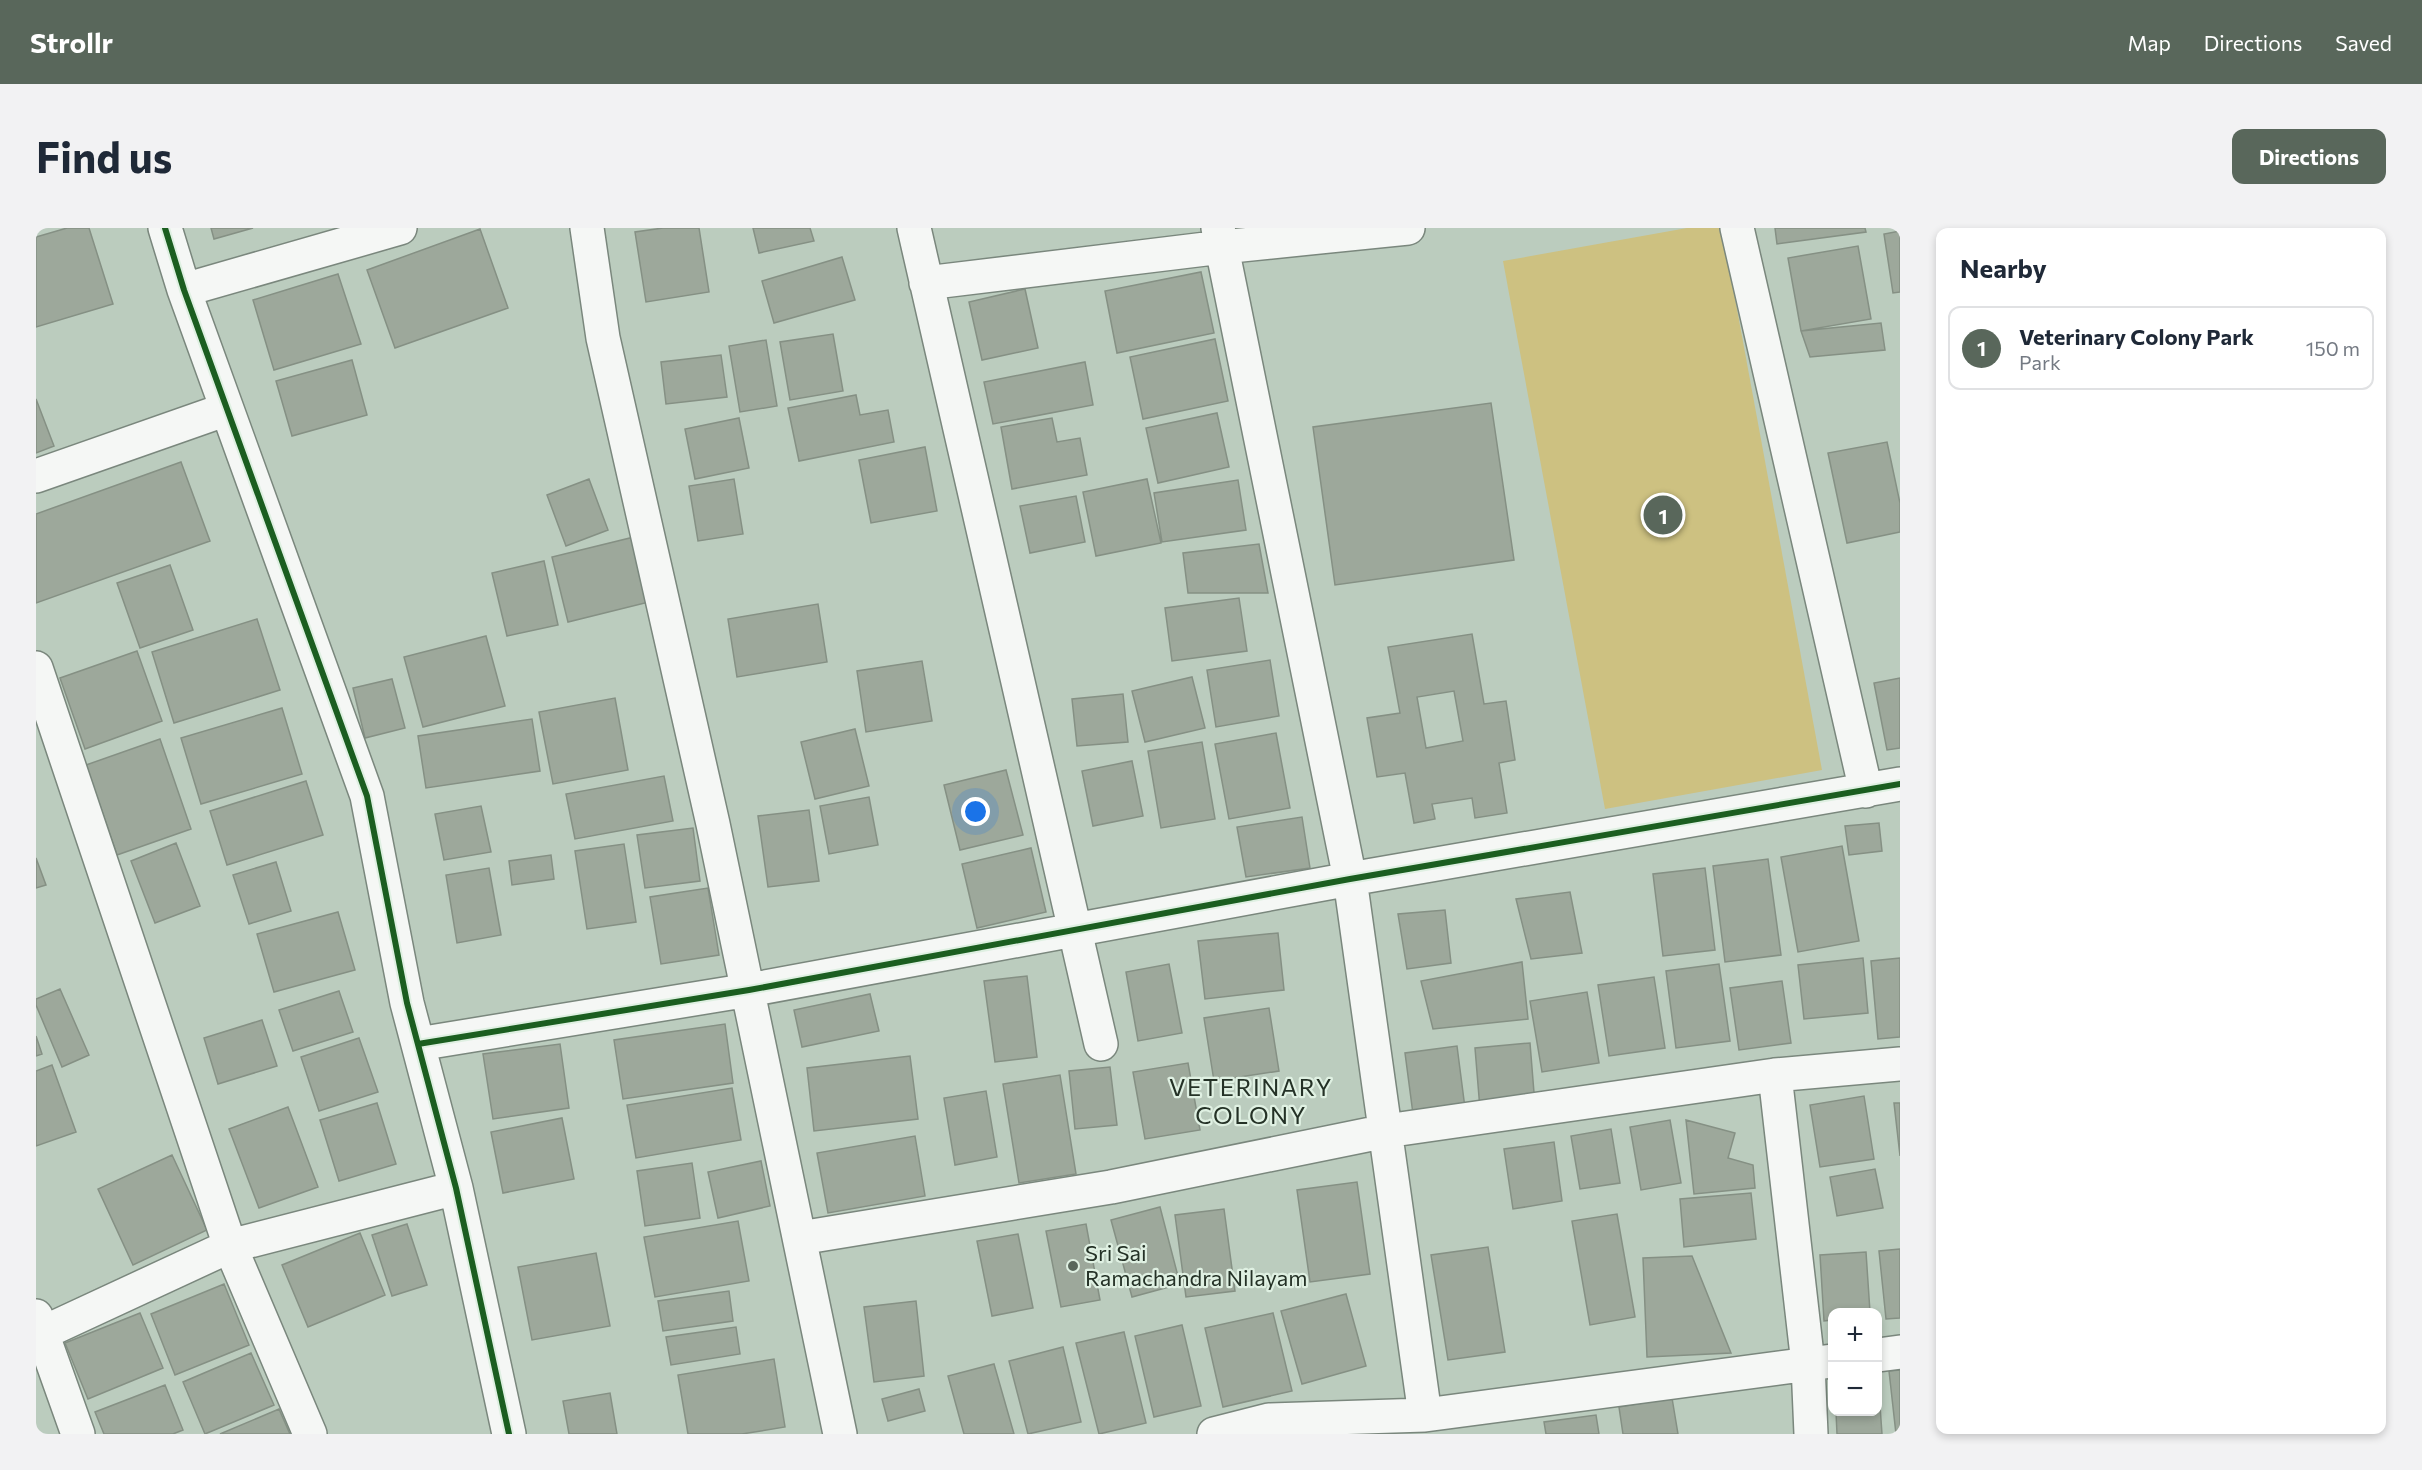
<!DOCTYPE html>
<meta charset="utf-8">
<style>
:root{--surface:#fff;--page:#f2f2f3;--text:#1f2937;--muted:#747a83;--line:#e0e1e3;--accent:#59675b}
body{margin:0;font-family:Commissioner,sans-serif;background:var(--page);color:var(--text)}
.controls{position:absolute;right:18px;bottom:18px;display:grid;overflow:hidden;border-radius:12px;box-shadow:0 3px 9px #0003}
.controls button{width:54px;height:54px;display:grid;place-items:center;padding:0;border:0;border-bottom:2px solid var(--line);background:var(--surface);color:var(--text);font:30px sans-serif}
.you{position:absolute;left:940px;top:584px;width:21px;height:21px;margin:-15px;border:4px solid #fff;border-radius:50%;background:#1a73e8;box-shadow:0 0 0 9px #1a73e833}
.badge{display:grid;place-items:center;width:39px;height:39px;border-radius:50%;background:var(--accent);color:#fff;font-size:20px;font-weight:700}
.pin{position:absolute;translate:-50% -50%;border:3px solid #fff;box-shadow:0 2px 6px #0006}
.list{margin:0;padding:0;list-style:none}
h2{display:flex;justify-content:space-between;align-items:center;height:78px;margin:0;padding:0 24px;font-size:26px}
h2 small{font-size:20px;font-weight:400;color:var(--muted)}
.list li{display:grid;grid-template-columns:39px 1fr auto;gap:18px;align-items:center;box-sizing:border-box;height:84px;margin:0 12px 12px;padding:0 12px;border:2px solid var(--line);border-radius:12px}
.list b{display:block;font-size:22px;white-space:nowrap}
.list p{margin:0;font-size:20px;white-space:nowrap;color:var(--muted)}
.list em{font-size:20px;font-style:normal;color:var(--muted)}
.map{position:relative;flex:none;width:1864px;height:1206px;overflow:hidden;border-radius:12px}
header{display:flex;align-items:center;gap:36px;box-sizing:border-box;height:84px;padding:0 30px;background:var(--accent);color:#fff}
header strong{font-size:28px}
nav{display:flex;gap:33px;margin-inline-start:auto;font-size:21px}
.intro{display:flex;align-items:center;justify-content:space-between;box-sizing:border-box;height:144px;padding:0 36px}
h1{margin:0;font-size:42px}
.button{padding:15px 27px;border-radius:12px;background:var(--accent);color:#fff;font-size:21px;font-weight:700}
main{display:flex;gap:36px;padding:0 36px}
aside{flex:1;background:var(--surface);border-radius:12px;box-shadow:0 3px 9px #0003}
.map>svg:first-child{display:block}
.green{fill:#cdc181}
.building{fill:#9da89b;stroke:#859084;stroke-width:1.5;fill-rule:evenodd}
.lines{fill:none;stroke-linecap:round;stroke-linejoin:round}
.minor-casing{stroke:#7a877d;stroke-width:36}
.minor{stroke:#f5f7f5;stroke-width:33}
.cycleway-casing{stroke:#dff0e2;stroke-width:10}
.cycleway{stroke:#1b5e20;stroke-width:6}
.poi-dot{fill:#59675b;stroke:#dff0e2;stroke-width:2}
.labels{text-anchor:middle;stroke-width:4.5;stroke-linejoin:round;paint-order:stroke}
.poi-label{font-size:22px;fill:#243126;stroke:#dff0e2;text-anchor:start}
.neighbourhood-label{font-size:24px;letter-spacing:1.5px;fill:#243126;stroke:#dff0e2}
</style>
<header>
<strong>Strollr</strong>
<nav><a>Map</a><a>Directions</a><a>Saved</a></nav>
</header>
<div class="intro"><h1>Find us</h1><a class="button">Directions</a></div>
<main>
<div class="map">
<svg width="1864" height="1206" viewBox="0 0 1864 1206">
<rect width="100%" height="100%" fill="#bbccbe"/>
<path class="green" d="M1651,0H1686L1786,542L1569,581L1467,33Z"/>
<path class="building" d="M31,0H53L77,76L0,99V9Z
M175,0H217L178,11Z
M627,0H663L673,64L610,74L599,4Z
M717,0H774L778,13L723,25Z
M1739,0H1829L1830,4L1741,16Z
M444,1L472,80L359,120L331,42Z
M1864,3V64L1857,65L1848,6Z
M1822,18L1835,91L1765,103L1752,30Z
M806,29L819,72L738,95L726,53Z
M1165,44L1178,105L1081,125L1069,63Z
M302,46L325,116L238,142L217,72Z
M989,61L1002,120L946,132L933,74Z
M1845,95L1849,122L1774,129L1765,103Z
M797,106L807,163L754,172L744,114Z
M1179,111L1192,173L1107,191L1094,129Z
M730,112L741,178L704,184L693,118Z
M685,127L691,169L630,176L625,134Z
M316,132L331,187L256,208L240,153Z
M1049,134L1057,177L957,196L948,154Z
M820,167L824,187L852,182L858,214L763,233L752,180Z
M0,171L18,218L0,225Z
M1455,175L1478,332L1299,357L1277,199Z
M1181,185L1193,239L1122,255L1110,200Z
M703,190L713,240L659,251L649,201Z
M1016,190L1021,214L1044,210L1051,247L976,261L965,199Z
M1851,214L1864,275V304L1811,315L1792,225Z
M889,219L901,283L835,295L823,232Z
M145,234L174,313L0,375V286Z
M553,251L572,302L530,318L511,267Z
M698,251L707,306L662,313L653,258Z
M1111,251L1125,315L1060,328L1047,264Z
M1202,252L1210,302L1126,314L1118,265Z
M1040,268L1049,314L994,325L984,278Z
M598,309L613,374L532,394L516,329Z
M1223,316L1232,365H1152L1147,325Z
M508,333L522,397L471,408L456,345Z
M134,337L157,402L104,420L81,355Z
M1203,370L1211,423L1136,433L1129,380Z
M782,376L791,434L701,449L692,391Z
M221,391L244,462L138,495L116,424Z
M1436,406L1448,476L1470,473L1479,532L1463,535L1471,585L1439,590L1436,570L1396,576L1399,591L1378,595L1369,545L1341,549L1331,490L1364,485L1352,419ZM1418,463L1427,513L1390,520L1381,469Z
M450,408L469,478L387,499L368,429Z
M101,423L126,493L49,521L24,450Z
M1234,432L1243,488L1180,499L1171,442Z
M886,433L896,493L830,504L821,443Z
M1156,449L1169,500L1109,514L1096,463Z
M1864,450V520L1851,522L1838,455Z
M356,451L369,500L329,510L317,460Z
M1087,466L1092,514L1041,518L1036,471Z
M579,470L592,542L517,556L503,484Z
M246,480L266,546L165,576L145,510Z
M496,491L504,543L390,560L382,508Z
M819,501L833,558L779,571L765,514Z
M1240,505L1254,580L1193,591L1179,516Z
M124,511L155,601L81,627L50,537Z
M1166,514L1179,591L1125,600L1112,523Z
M1096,533L1107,588L1057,598L1046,543Z
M970,542L987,607L924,622L908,557Z
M628,548L637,593L539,611L530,566Z
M270,553L287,607L191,637L174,583Z
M833,569L842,617L793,626L784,578Z
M445,578L455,624L408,632L399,586Z
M773,582L783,653L732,659L722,588Z
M1266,589L1274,640L1210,649L1201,599Z
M1843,595L1846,623L1813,627L1809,598Z
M657,600L664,653L609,660L601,607Z
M140,615L164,678L119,695L95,633Z
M588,616L600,694L551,701L539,623Z
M1806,618L1823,713L1762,724L1745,629Z
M995,620L1010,684L941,700L926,636Z
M515,627L518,651L476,657L473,633Z
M0,630L10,657L0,660Z
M1732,631L1745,727L1689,734L1677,638Z
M240,634L255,683L213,696L197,647Z
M453,640L465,707L421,715L410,647Z
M1669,640L1679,722L1627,728L1617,646Z
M672,660L683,727L625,736L614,669Z
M1534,664L1546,725L1495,731L1480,671Z
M1409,682L1415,735L1371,741L1362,686Z
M302,684L319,742L238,764L221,706Z
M1242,705L1248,762L1169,771L1162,713Z
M1827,730L1832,785L1768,791L1762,737Z
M1864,730V809L1842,811L1835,733Z
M1486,734L1492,791L1397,801L1385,753Z
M1133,736L1146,805L1102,813L1090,744Z
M1683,736L1694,813L1640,820L1630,743Z
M991,748L1001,829L959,834L948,753Z
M1618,749L1629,820L1573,828L1562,757Z
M1746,753L1755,815L1703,822L1694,760Z
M24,761L53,827L26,839L0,777V771Z
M303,763L317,804L257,823L243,782Z
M1551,764L1563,835L1506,844L1494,773Z
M834,766L843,803L766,819L758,782Z
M1233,780L1243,843L1178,853L1168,790Z
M226,792L241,838L182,856L168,810Z
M689,796L697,855L587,871L578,812Z
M0,808L6,826L0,828Z
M323,810L342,864L283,883L265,829Z
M1494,815L1499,877L1444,881L1439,820Z
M524,816L533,880L457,891L447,826Z
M1421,818L1429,880L1377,886L1369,825Z
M874,828L882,891L778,903L771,840Z
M1152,835L1164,902L1109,911L1097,844Z
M16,837L40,904L0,918V843Z
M1074,839L1081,897L1039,901L1033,843Z
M1024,847L1040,946L983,955L967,856Z
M696,860L705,912L600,930L591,877Z
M950,863L961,929L919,937L908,870Z
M1828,868L1838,931L1784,939L1774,877Z
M341,875L360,936L303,953L284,892Z
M1858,875H1864V928Z
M252,879L282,959L223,980L193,901Z
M526,890L538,951L467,965L455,904Z
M1634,892L1645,955L1605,962L1594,899Z
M1650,892L1699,905L1692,930L1717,937L1719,960L1658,966Z
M1575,901L1584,955L1544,961L1535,908Z
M879,908L889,968L792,985L781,925Z
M1518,914L1526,973L1477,981L1468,921Z
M136,927L171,1002L97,1037L62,961Z
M725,933L734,978L682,990L672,944Z
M656,935L664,990L609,998L601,943Z
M1839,941L1847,980L1801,988L1794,949Z
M1321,954L1334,1046L1274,1054L1261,962Z
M1715,965L1720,1011L1648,1019L1644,971Z
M1124,979L1144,1056L1096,1069L1075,992Z
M1188,981L1199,1063L1150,1069L1139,987Z
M1581,986L1599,1089L1554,1097L1536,993Z
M702,993L713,1053L619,1069L608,1009Z
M371,996L391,1057L356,1068L336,1007Z
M1050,996L1064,1072L1025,1079L1010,1003Z
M324,1005L349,1067L272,1099L246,1037Z
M982,1006L997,1080L956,1088L941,1013Z
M1452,1019L1469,1124L1412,1132L1395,1027Z
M1864,1021V1090L1850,1091L1843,1023Z
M1830,1024L1834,1084H1796V1092L1788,1093L1784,1027Z
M560,1025L574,1098L496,1112L482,1039Z
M1656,1028L1695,1125L1611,1129L1607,1030Z
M188,1056L213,1117L139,1147L115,1086Z
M693,1063L697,1093L627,1103L622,1073Z
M1310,1066L1330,1138L1266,1156L1245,1083Z
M880,1073L888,1148L838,1154L828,1079Z
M104,1085L127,1140L52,1171L29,1115Z
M1237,1085L1256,1163L1187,1179L1169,1100Z
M1146,1097L1165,1178L1118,1189L1099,1108Z
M700,1099L704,1126L635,1137L630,1109Z
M1088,1104L1110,1195L1063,1206L1040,1115Z
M1027,1119L1045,1194L992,1206L973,1133Z
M215,1125L238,1177L169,1206L147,1154Z
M738,1131L749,1199L706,1206H652L642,1147Z
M958,1136L978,1206H928L912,1148Z
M1864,1142V1206H1860L1853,1143Z
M1842,1149L1846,1206H1801L1800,1184H1842Z
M129,1157L147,1202L137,1206H68L59,1184Z
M883,1161L889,1183L852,1193L846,1171Z
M574,1165L581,1206H533L527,1173Z
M1636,1170L1642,1206H1587L1583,1179Z
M243,1181L254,1206H184Z
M1560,1187L1563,1206H1510L1508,1194Z"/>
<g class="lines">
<defs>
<path id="minor" d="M129,0L148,62L331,568L371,775L420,960L473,1206
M551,0L567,110L677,596L804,1206
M878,0L1065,816
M1182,0L1314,651L1389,1187
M1701,0L1830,563
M890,55L1186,19L1372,0
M148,62L364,0
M0,248L191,181
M0,440L194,1018L274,1206
M382,816L713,762L1314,651L1864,556
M1739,847L1772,1136L1775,1206
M764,1010L1075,959L1350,903L1739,847L1864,836
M0,1088L42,1206
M0,1108L194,1018L420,960
M1842,1127L1864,1124
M1178,1206L1233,1192L1389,1187L1796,1133"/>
</defs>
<use href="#minor" class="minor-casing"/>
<use href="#minor" class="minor"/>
<defs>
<path id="cycleway" d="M129,0L148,62L331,568L371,775L420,960L473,1206
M382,816L713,762L1314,651L1864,556"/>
</defs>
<use href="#cycleway" class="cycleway-casing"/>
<use href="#cycleway" class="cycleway"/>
</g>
<circle class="poi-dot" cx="1037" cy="1038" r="6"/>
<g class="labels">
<g class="poi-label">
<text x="1049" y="1033">Sri Sai<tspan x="1049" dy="25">Ramachandra Nilayam</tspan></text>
</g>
<g class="neighbourhood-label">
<text x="1215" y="868">VETERINARY<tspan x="1215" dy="28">COLONY</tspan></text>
</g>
</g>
</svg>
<div class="controls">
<button>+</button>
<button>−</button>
</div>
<div class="you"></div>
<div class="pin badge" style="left:1627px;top:287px">1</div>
</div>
<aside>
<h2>Nearby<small></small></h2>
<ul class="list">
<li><span class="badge">1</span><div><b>Veterinary Colony Park</b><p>Park</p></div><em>150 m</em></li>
</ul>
</aside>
</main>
